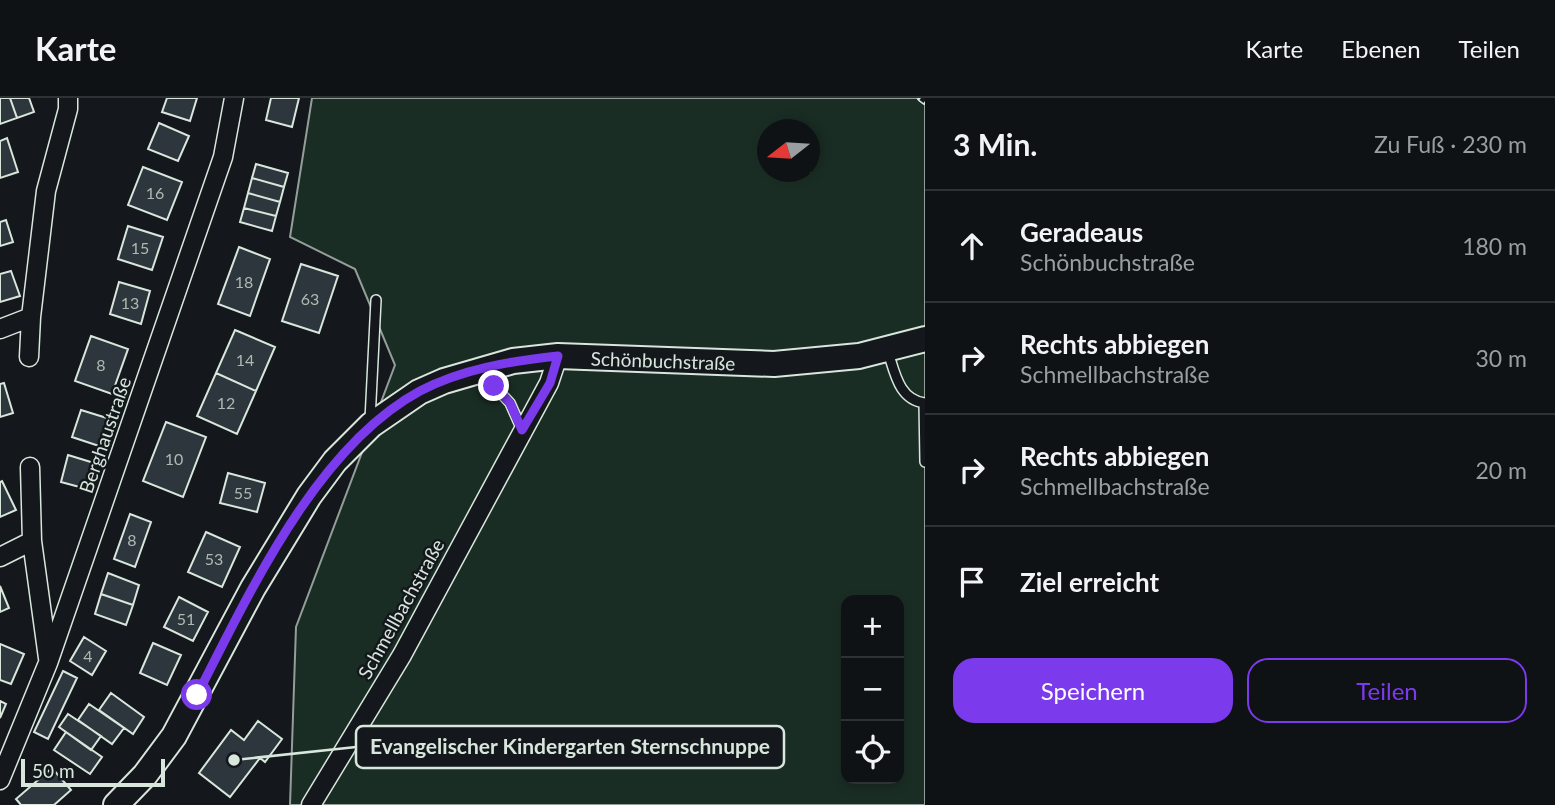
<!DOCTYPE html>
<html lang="de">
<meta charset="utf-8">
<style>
:root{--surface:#0f1215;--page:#181b1e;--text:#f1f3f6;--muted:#9b9ea0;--line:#2f3234;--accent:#7c3aed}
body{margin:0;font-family:Lato,sans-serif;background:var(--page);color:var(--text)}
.controls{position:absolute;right:21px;bottom:21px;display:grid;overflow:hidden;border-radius:14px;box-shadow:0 4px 10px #0003}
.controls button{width:63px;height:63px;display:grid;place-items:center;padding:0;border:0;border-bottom:2px solid var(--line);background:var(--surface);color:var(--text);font:35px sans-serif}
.compass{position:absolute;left:757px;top:21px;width:63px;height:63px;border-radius:50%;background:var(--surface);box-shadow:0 4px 10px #0003;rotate:253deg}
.scale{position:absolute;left:21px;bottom:18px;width:144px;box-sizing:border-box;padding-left:7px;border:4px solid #d8e6dc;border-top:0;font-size:19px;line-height:24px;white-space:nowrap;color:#d8e6dc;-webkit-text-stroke:5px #14181c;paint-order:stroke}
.stop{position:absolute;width:21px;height:21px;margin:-16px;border:5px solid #7c3aed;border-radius:50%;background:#fff}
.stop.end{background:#7c3aed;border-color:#fff;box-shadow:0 2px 7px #0008}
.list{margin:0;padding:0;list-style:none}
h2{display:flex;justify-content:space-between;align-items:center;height:91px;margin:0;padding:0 28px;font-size:30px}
h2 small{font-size:23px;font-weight:400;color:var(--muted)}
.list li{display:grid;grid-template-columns:46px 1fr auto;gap:21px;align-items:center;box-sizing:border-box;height:112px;padding:0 28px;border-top:2px solid var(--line)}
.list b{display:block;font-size:26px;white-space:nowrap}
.list p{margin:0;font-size:23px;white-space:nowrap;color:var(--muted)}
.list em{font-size:23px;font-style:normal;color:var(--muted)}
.actions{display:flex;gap:14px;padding:21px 28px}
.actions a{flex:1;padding:16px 0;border:2px solid var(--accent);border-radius:21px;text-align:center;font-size:24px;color:var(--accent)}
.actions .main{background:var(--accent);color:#fff}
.icon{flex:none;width:38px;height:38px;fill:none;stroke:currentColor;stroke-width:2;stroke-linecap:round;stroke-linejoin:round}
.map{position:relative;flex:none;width:925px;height:707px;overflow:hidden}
header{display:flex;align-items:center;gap:42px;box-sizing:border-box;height:98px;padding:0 35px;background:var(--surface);border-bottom:2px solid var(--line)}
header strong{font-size:33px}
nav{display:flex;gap:38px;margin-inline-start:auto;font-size:24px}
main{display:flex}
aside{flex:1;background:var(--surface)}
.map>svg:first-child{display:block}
.green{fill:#1a2d24;stroke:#939e99;stroke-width:2;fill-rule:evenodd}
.building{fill:#2c363c;stroke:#d8e6dc;stroke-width:2}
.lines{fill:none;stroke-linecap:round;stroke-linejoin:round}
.lane-casing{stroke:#d8e6dc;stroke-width:12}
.street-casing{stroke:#d8e6dc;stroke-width:21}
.secondary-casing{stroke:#d8e6dc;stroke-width:28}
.lane{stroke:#14181c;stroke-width:9}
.street{stroke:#14181c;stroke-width:18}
.secondary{stroke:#14181c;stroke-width:24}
.rail-casing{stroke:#d8e6dc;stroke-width:8}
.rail{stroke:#14181c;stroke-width:5;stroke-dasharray:16;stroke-linecap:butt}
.route{stroke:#7c3aed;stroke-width:9}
.labels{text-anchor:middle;stroke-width:5;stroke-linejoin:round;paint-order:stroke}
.number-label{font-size:16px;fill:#adbab4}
.street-label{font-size:19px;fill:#d8e6dc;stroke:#14181c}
.leader{fill:none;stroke:#d8e6dc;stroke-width:2.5}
.callout-dot{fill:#d8e6dc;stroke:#14181c;stroke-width:2.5}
.callout{fill:#14181c;stroke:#d8e6dc;stroke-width:2.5}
.callout-label{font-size:21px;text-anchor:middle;font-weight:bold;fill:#d8e6dc}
</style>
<header>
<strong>Karte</strong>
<nav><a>Karte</a><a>Ebenen</a><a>Teilen</a></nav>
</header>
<main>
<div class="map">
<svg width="925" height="707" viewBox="0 0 925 707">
<rect width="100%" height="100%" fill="#14181c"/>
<path class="green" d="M312,0H925V707H290L296,529L395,267L355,171L290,139ZM768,32H810V74H768ZM846,502H899V681H846Z"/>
<path class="building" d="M0,0H10L17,20L0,26Z
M10,0H29L34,14L17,20Z
M167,0H197L190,23L162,14Z
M271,0H299L292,29L266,22Z
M159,25L189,38L178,63L148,51Z
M7,40L18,74L0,80V43Z
M256,66L288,75L284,89L252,80Z
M143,69L182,84L167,122L128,107Z
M252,80L284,89L280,104L248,95Z
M248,95L280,104L276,118L244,110Z
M244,110L276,118L272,133L240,124Z
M6,122L13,144L0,148V124Z
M128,128L163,139L152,172L118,161Z
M239,149L270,161L250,218L218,206Z
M301,166L338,178L319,235L282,223Z
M11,173L20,198L0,204V176Z
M119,184L150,193L141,226L110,216Z
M235,232L275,249L256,293L216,275Z
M91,238L128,251L112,296L75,283Z
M216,275L256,293L237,336L197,318Z
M4,285L13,315L0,319V286Z
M81,312L110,321L102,349L72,339Z
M166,324L206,339L183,399L143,383Z
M68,357L94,365L87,391L61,384Z
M228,375L265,385L257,414L220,405Z
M2,383L16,412L0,419V384Z
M130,416L151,424L135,469L114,461Z
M206,434L240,449L222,489L188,474Z
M108,475L139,487L133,507L101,496Z
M0,488L9,510L0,514Z
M101,496L133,507L126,527L95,516Z
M179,499L208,514L193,543L164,529Z
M84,539L106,553L92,577L70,563Z
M153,545L181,557L167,587L140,575Z
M0,546L24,556L11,586L0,582Z
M63,573L77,580L48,641L34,634Z
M111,595L144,619L133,636L99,612Z
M0,603L6,606L0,620Z
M89,606L124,630L112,646L78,622Z
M68,616L101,638L91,652L59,629Z
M258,623L282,641L265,664L260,660L230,699L199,675L231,632L244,642Z
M66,634L102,659L90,676L54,652Z
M52,670L71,692L54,707H21L16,701Z"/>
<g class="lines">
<defs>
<path id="lane" d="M888,254C895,275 899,302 925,305
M494,288L510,305L522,332
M924,305L925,364
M370,322L376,202"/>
<path id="street" d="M0,231L31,219
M29,259L31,219L46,93L68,11V0
M30,369L32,443L48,560
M0,459L32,443
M0,682L48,565L223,59L234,0
M311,707L402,557L549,285L558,258"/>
<path id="secondary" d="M116,707L145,677L174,638L253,490L309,398L335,363L371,327L419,294L444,283L513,263L558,258L774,266L859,258L925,241"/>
</defs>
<use href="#lane" class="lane-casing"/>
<use href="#street" class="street-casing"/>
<use href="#secondary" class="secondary-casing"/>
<use href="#lane" class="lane"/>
<use href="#street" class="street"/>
<use href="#secondary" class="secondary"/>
<defs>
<path id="rail" d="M921,0L925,3"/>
</defs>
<use href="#rail" class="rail-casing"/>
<use href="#rail" class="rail"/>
</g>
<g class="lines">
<path class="route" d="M197,597C249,496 316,349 420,293C462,271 511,263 558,258L550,285L522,332L510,305L494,288"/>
</g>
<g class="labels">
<g class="number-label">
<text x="155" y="101">16</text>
<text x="140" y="156">15</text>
<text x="244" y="190">18</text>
<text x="310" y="207">63</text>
<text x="130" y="211">13</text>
<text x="245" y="268">14</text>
<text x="101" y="273">8</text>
<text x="226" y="311">12</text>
<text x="174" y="367">10</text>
<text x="243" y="401">55</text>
<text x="132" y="448">8</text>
<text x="214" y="467">53</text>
<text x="186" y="527">51</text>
<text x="88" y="564">4</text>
</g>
<g class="street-label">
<text transform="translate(663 263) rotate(2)" y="7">Schönbuchstraße</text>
<text transform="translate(105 337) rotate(-71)" y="7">Berghaustraße</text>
<text transform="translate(401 511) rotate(-61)" y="7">Schmellbachstraße</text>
</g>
</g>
<path class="leader" d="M234 662L356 649"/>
<circle class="callout-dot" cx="234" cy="662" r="7"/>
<rect class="callout" x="356" y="628" width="428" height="42" rx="7"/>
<g class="callout-label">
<text x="570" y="656">Evangelischer Kindergarten Sternschnuppe</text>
</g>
</svg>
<div class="controls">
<button>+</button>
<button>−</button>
<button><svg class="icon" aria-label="locate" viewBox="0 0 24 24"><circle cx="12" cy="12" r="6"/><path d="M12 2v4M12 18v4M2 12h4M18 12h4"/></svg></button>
</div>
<svg class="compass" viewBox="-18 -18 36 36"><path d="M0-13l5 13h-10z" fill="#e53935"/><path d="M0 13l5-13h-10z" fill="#9b9ea0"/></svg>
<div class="scale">50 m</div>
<div class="stop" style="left:197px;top:597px"></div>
<div class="stop end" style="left:494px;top:288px"></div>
</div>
<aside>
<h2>3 Min.<small>Zu Fuß · 230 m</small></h2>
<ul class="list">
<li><svg class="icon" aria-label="ahead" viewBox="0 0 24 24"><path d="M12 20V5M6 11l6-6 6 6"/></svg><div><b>Geradeaus</b><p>Schönbuchstraße</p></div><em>180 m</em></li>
<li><svg class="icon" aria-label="right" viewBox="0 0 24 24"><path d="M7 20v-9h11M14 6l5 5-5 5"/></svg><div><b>Rechts abbiegen</b><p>Schmellbachstraße</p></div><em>30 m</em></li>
<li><svg class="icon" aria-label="right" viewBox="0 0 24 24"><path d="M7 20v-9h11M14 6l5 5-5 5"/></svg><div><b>Rechts abbiegen</b><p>Schmellbachstraße</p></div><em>20 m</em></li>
<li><svg class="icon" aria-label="arrive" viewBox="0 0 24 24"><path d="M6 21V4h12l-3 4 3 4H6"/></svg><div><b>Ziel erreicht</b></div></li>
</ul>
<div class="actions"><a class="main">Speichern</a><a>Teilen</a></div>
</aside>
</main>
